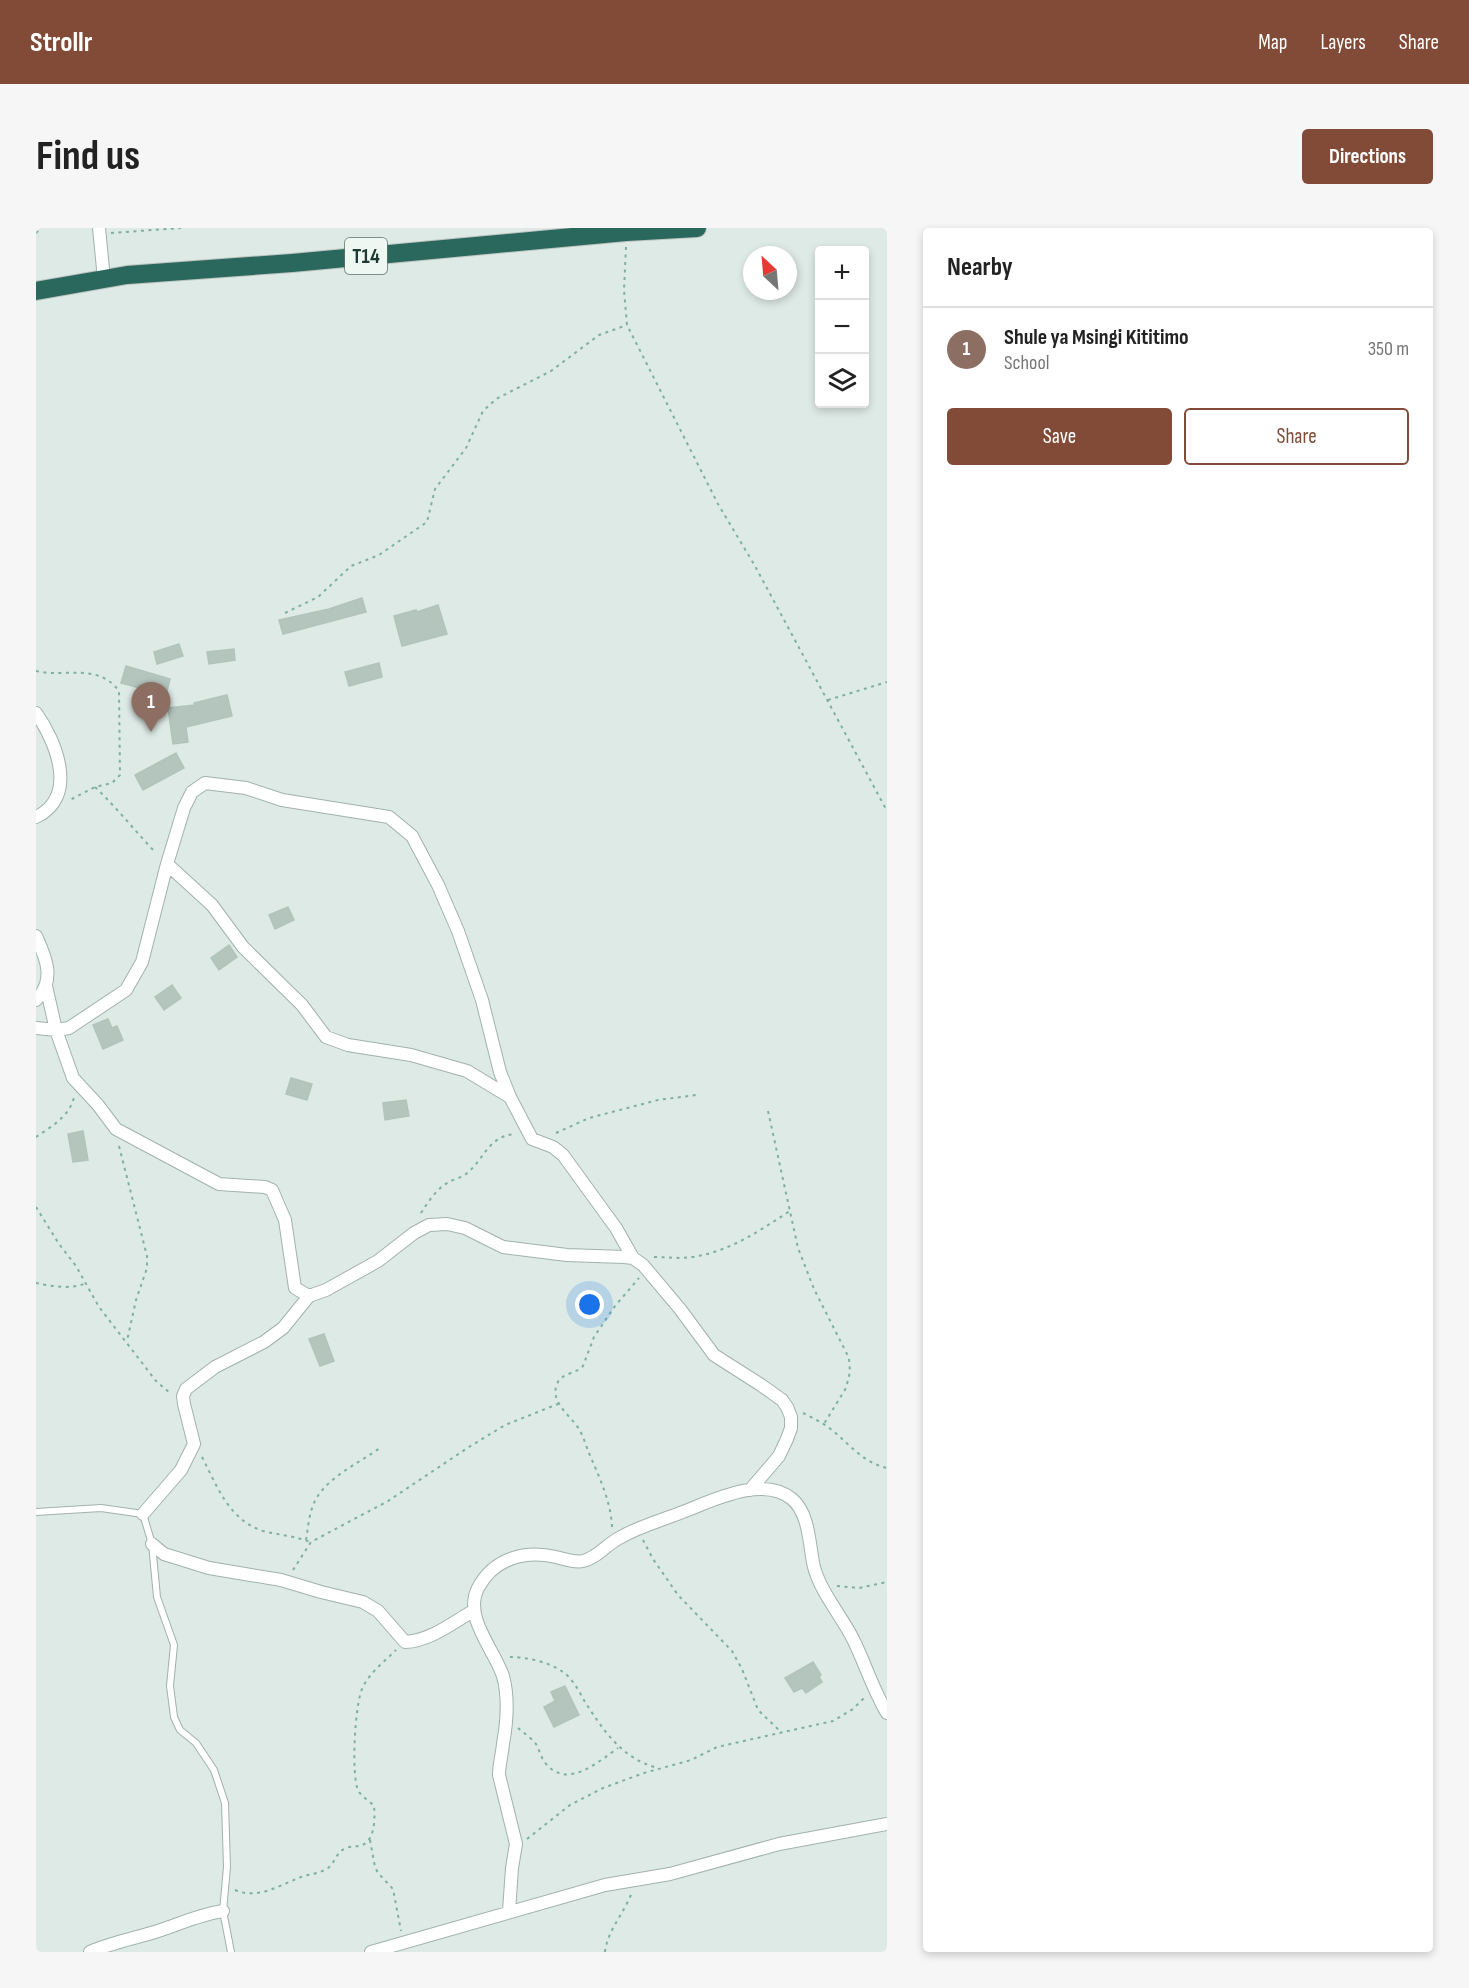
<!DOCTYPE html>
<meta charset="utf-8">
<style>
:root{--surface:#fff;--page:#f6f6f6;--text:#222;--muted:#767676;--line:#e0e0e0;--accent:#814b37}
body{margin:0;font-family:"Sofia Sans Condensed",sans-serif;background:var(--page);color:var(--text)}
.controls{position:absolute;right:18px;top:18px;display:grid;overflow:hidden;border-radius:6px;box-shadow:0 3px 9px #0003}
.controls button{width:54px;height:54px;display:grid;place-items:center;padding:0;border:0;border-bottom:2px solid var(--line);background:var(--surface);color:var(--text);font:30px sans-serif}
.compass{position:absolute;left:707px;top:18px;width:54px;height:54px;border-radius:50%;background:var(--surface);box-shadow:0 3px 9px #0003;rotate:334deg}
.you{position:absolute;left:554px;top:1077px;width:21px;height:21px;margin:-15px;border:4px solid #fff;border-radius:50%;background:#1a73e8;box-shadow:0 0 0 9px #1a73e833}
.badge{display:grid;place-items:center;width:39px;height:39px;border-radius:50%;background:var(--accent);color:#fff;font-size:20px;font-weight:700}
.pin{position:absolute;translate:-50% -50px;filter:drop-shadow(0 2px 3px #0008)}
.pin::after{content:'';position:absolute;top:32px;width:21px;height:18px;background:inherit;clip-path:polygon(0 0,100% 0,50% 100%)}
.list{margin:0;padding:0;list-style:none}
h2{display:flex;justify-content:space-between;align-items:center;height:78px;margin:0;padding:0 24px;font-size:26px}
h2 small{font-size:20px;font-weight:400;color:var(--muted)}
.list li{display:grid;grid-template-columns:39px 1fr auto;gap:18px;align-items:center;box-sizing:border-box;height:84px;padding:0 24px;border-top:2px solid var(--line)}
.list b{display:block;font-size:22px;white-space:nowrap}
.list p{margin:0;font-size:20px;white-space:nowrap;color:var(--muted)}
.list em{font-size:20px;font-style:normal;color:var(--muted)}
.actions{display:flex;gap:12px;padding:18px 24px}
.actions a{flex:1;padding:14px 0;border:2px solid var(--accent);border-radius:6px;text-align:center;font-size:21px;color:var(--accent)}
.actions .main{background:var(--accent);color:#fff}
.icon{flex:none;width:33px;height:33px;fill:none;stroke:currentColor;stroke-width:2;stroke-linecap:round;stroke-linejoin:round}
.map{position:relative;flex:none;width:851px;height:1724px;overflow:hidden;border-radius:6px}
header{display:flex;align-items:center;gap:36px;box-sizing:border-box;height:84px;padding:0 30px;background:var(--accent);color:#fff}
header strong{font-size:28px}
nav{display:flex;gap:33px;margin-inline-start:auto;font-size:21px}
.intro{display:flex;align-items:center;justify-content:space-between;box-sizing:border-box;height:144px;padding:0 36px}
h1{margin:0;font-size:42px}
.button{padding:15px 27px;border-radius:6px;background:var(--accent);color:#fff;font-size:21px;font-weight:700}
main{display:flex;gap:36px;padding:0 36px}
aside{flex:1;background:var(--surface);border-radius:6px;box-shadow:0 3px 9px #0003}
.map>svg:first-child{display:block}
.building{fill:#b4c5be;stroke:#b1c4bc;stroke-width:1.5}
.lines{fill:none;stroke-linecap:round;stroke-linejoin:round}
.lane-casing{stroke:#a1b2ac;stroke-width:8}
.street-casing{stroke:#a1b2ac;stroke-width:14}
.highway-casing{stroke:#bcc4c2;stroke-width:20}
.path{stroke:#7eafa1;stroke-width:2;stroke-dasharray:3 4.5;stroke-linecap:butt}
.lane{stroke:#fff;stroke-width:6}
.street{stroke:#fff;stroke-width:12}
.highway{stroke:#2a675c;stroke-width:18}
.labels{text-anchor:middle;stroke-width:4.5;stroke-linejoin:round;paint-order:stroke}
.shield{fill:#eff7f3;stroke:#5d736d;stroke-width:1.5}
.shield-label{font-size:21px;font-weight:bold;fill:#1f3a34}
</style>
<header>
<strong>Strollr</strong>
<nav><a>Map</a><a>Layers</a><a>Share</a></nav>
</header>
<div class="intro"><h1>Find us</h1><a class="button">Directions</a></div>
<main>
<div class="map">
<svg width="851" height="1724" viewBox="0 0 851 1724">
<rect width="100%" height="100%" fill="#deeae5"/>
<path class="building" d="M326,370L330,384L247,406L243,392L293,381Z
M402,377L411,406L366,418L358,388L380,382L381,384Z
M143,416L147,428L121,436L118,424Z
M198,421L199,432L173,436L171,424Z
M343,435L346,449L313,458L309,444Z
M90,438L134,451L130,467L85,455Z
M191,467L196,488L150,499L152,514L137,516L132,480L159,477L158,475Z
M140,525L148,540L107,562L99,547Z
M252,679L258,692L239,701L233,687Z
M193,717L201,729L183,742L175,730Z
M136,757L145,770L128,782L119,769Z
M72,791L76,800L81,798L87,812L67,821L57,797Z
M255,850L276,856L271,872L250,866Z
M370,872L373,888L349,892L347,875Z
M47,903L52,932L37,934L32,906Z
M288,1106L298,1133L284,1138L273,1111Z
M777,1434L785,1447L783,1449L786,1454L770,1465L766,1460L758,1464L749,1450Z
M529,1458L543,1487L518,1499L508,1479L519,1473L515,1464Z"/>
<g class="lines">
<defs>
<path id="lane" d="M0,1284L65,1280L107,1286L116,1316L121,1369L138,1417L134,1458L138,1489L144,1502L160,1515L178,1542L189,1575L191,1639L187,1683L195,1724"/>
<path id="street" d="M63,0L68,51
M0,485C20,513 43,569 0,589
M131,636L176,677L207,719L266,777L290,809L312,817L375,827L431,843L474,869
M0,708C10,730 20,752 0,772
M10,758L20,802L37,850L62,877L80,901L183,956L229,959L236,962L249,992L259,1060L273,1068
M0,800L20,802L33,800L90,762L106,734L131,636L148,580L156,564L169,555L210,560L246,572L353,589L376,608L402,657L422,703L446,772L464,844L474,869L496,911L517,919L527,927L580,1000L597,1030
M107,1286L145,1242L158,1216L148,1176L147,1168L150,1161L179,1139L228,1114L247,1100L273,1068L290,1062L342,1033L378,1005L393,997L411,996L429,1000L467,1019L531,1027L588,1029L597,1030L607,1037L644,1081L678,1127L725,1157L746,1172L751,1179L755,1189V1200L751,1211L743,1228L714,1262
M116,1316L128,1326L173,1340L245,1352L285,1364L327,1374L342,1383L369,1414C394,1413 416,1395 437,1383
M473,1683L476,1640L480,1616L463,1547C463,1536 466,1527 467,1516C471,1494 473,1470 467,1448C458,1421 427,1389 442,1360C458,1330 489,1322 520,1329C529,1331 538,1335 547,1333C561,1330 572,1315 585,1309C604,1298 624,1293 644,1285C674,1274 726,1246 756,1271C774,1286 773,1318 778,1339C785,1365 805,1387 817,1411C829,1435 837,1462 851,1485
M54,1724C77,1714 101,1710 125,1702C146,1695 165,1686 187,1683
M335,1724L569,1657L634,1646L743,1616L851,1596"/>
<path id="highway" d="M0,63L91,47L256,35L590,4L661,0"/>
</defs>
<use href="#lane" class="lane-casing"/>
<use href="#street" class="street-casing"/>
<use href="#highway" class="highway-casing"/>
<path class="path" d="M0,5L5,0
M75,5L145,0
M590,19L588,62L591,97L682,276L719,338L851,583
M249,385L282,369L315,338L343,327L391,294L399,261L430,220L447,183L460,171L515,143L563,107L591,97
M0,443C29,450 61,434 83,463L84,547L76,555L59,559L32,573
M792,472L851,454
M59,559C81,580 99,603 120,625
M732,883L762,1020L778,1061L813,1130L814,1144L810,1160L788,1196
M520,905L553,890L622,872L660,867
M0,909C15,899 34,888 38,869
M83,918L111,1028V1040L100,1072L91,1113
M0,979L23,1016L40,1038L63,1079L120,1153L134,1165
M385,985C392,974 401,960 413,954C418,951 425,950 430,946C448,932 452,908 479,906
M618,1029C631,1029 643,1031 656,1029C693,1024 723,1003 754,983
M0,1055C15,1058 36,1062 50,1055
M767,1185C777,1190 787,1195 796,1202C814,1217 828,1235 851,1240
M166,1229C181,1258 193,1292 227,1303C243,1307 259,1308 274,1314
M576,1299C575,1273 563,1249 553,1225C550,1218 548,1210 544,1203C537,1189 513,1175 521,1156C525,1145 540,1146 547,1138L558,1109L579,1078L603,1050
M270,1312C272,1300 273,1286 278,1275C289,1250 323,1235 344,1220
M607,1312L617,1331L642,1367L696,1423L706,1441L722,1482L745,1504
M257,1342L275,1314L352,1273L433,1219L469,1197L522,1176
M801,1358L823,1360L851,1354
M474,1429C491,1429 513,1434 527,1444C537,1451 543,1463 549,1474C568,1503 586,1531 622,1540
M482,1500C488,1505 495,1510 500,1516C504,1523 505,1531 511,1537C533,1561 563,1533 582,1520
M491,1611L534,1577L567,1560L608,1545L655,1532L681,1519L797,1493L817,1481L828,1470
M334,1612L339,1639L342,1645L357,1661L365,1703
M199,1662C222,1672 244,1657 265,1649C274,1646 283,1646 292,1640C299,1635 300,1624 310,1620C317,1617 325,1620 331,1614C339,1606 339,1588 338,1578C333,1572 325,1569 322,1562C315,1546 319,1477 326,1461C333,1445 348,1434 360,1422
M569,1724C571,1703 589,1684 596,1664"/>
<use href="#lane" class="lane"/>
<use href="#street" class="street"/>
<use href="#highway" class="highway"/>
</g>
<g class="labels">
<rect class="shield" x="309" y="10" width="42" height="36" rx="4.5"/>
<g class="shield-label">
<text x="330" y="35">T14</text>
</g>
</g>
</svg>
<div class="controls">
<button>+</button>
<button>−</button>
<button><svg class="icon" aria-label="layers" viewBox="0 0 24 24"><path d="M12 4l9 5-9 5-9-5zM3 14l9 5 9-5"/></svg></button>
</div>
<svg class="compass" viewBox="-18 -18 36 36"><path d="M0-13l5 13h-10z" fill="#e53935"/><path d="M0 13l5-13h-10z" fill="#767676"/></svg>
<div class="you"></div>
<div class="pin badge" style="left:115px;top:504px;background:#8d6e63">1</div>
</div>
<aside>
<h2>Nearby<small></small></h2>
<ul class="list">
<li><span class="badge" style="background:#8d6e63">1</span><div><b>Shule ya Msingi Kititimo</b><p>School</p></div><em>350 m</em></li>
</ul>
<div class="actions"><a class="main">Save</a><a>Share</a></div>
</aside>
</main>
